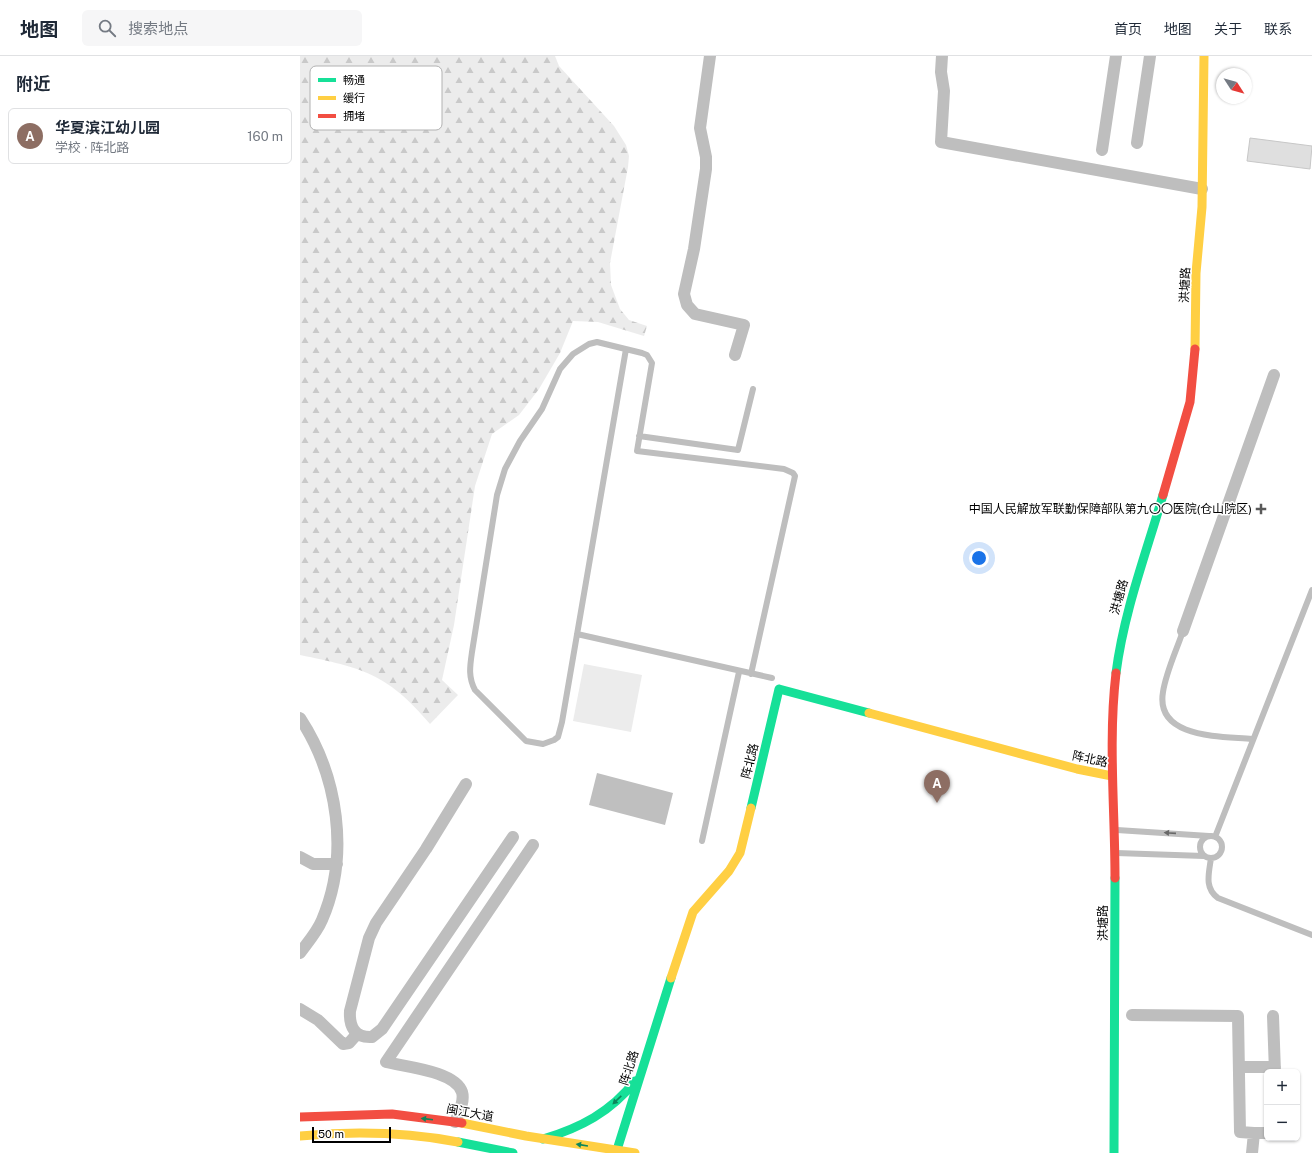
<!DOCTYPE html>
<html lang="zh">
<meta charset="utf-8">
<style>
:root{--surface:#fff;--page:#f6f6f7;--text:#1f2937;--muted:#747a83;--line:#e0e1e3;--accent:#595959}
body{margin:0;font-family:"Public Sans","Noto Sans SC",sans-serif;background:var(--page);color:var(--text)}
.controls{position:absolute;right:12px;bottom:12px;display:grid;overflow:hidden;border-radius:6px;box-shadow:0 1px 3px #0004}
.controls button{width:36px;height:36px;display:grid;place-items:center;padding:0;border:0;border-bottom:1px solid var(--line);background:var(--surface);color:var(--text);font:20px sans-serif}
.compass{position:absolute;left:916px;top:12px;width:36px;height:36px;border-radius:50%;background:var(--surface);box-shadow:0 1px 3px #0004;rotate:126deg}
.scale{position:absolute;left:12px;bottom:10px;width:79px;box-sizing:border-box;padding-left:4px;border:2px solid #000;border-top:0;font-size:11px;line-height:14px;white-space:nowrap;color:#000;-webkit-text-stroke:3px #fff;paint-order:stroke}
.you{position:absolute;left:679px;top:502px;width:14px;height:14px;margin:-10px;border:3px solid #fff;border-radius:50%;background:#1a73e8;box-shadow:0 0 0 6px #1a73e833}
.badge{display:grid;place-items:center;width:26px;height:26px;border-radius:50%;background:var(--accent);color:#fff;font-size:13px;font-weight:700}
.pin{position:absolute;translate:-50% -33px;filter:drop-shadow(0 1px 2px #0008)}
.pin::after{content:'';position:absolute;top:21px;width:14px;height:12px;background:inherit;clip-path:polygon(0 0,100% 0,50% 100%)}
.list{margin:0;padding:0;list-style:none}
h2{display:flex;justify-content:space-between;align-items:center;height:52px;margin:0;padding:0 16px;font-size:17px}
h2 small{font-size:13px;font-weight:400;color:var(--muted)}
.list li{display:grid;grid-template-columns:26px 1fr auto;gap:12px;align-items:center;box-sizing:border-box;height:56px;margin:0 8px 8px;padding:0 8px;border:1px solid var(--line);border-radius:6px}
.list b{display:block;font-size:15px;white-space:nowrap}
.list p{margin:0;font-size:13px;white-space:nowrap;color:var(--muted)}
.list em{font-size:13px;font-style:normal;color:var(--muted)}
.icon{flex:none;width:22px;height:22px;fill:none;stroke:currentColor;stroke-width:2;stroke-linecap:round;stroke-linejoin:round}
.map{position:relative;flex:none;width:1012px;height:1097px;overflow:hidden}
header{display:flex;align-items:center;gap:24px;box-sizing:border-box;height:56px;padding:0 20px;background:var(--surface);border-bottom:1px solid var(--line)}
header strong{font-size:19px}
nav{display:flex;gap:22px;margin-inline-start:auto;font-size:14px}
.search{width:280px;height:36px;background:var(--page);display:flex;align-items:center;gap:10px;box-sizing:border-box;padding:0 14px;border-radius:6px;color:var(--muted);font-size:15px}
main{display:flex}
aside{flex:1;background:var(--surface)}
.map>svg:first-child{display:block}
.forest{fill:url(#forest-firs)}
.pitch{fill:#ececec}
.water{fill:#bfbfbf}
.building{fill:#dfdfdf;stroke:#c7c7c7}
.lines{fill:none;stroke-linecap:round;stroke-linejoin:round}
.lane{stroke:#bebebe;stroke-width:6}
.street{stroke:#bebebe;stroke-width:12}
.fast{stroke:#16e098;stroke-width:9}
.slow{stroke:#ffcf43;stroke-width:9}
.jam{stroke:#f24e42;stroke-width:9}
.oneway{fill:#686868}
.oneway2{fill:#0d865b}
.poi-dot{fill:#595959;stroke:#fff;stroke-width:1.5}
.labels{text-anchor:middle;stroke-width:3;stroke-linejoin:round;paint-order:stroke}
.street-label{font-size:12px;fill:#000;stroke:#fff}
.poi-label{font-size:12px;fill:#000;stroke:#fff;text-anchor:end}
.key{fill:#fff;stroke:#b2b2b2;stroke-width:1}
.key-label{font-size:11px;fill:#000}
</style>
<header>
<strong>地图</strong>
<div class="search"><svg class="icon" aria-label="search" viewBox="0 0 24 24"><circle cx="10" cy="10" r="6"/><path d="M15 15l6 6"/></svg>搜索地点</div>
<nav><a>首页</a><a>地图</a><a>关于</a><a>联系</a></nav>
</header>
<main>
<aside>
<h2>附近<small></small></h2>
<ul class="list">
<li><span class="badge" style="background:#8d6e63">A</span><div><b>华夏滨江幼儿园</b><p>学校 · 阵北路</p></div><em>160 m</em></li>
</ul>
</aside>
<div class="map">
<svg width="1012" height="1097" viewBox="0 0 1012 1097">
<defs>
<pattern id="forest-firs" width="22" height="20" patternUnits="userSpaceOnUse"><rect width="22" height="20" fill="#ececec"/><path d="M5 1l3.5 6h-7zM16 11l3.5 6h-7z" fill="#c9c9c9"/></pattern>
</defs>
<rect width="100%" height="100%" fill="#fff"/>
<path class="forest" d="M0,0H255L259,10L314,70L326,89L329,100L328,111L310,207L311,229L320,253L329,264L347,270L344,280L298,266L273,265L260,297L239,333L219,359L192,378L175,430L154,569L142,624L158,639L130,668C87,617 62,612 0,599Z"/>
<path class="pitch" d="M284,608L342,619L331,676L273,665Z"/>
<path class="water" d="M297,717L373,737L365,769L289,749Z"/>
<path class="building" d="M950,82L1012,90L1010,113L947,105Z"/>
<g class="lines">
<path class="lane" d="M326,293L262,666L258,681L254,684L243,688L226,685L175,634C168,621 170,610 172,596L197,439L205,413L220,385L242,353L260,313L273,298L289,288L297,286L342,297L347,299L352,307L337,395L484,413L493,417L495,420L451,618
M339,380L438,394L453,333
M883,575C877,593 866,616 863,636C855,683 922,680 952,683
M277,578L472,622
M817,774L909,780
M900 791a11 11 0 1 1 22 0a11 11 0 1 1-22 0Z
M915,781L1012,534
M402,785L439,616
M816,797L904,800
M911,802C909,817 904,832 918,842L1012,879"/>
<path class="street" d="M410,0L400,72L406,101V113L394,193L384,238L387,249L395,258L444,269L435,299
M642,0L641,16L644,35L641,86L902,133
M837,87L850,0
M802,94L816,0
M883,575L974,319
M0,662C38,720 50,799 22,864C17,876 8,886 0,897
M166,728L126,793L76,867L69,882L50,955C49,971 55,982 72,981L82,973L213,781
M0,801L13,808H37
M0,953L18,964L43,988L49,987L57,978
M832,959L938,960L940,1076L954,1077L952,1097
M973,960L975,1016
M939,1011H975
M155,1066C158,1058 165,1046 162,1036C155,1015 106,1011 86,1006L233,789
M954,1077H967"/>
<path class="fast" d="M816,617C824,555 846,498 863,439
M451,752L479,633L569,657
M243,1083C280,1072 311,1056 335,1025
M158,1086L213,1097
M316,1097L371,922
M814,1097L815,822"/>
<path class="slow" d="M895,293L896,217L902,151L904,0
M569,657L777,713L812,720
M371,922L393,856L429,815L440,797L451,752
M162,1067L226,1080L335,1097
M0,1080C53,1075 105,1076 158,1086"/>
<path class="jam" d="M863,439L890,346L895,293
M815,822C815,754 808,685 816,617
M0,1061L92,1058L162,1067"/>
</g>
<defs><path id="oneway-solid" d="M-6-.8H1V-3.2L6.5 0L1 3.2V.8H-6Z"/></defs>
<use class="oneway" href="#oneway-solid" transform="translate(870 777) rotate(-176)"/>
<g class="oneway2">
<use href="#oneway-solid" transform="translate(317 1044) rotate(136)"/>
<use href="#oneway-solid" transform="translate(127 1063) rotate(-173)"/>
<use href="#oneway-solid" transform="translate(282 1089) rotate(-171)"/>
</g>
<path class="poi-dot" d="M959 447h4v4h4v4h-4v4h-4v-4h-4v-4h4z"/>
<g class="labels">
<g class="street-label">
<text transform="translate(885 229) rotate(-88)" y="4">洪塘路</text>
<text transform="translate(819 541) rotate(-74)" y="4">洪塘路</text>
<text transform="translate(790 703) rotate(12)" y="4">阵北路</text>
<text transform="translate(450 705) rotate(-76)" y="4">阵北路</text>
<text transform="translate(803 867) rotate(-90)" y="4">洪塘路</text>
<text transform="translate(329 1012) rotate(-72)" y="4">阵北路</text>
<text transform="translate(170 1057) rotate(10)" y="4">闽江大道</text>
</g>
<g class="poi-label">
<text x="952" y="457">中国人民解放军联勤保障部队第九〇〇医院(仓山院区)</text>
</g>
</g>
<rect x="10" y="10" width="132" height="64" rx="6" class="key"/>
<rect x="18" y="22" width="18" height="4" fill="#16e098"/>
<rect x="18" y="40" width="18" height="4" fill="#ffcf43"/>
<rect x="18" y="58" width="18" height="4" fill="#f24e42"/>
<g class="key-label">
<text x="43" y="28">畅通</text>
<text x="43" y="46">缓行</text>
<text x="43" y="64">拥堵</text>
</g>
</svg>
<div class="controls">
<button>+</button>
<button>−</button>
</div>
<svg class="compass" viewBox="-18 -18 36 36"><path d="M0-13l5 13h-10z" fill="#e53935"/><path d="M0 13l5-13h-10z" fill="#747a83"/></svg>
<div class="scale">50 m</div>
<div class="you"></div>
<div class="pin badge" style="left:637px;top:747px;background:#8d6e63">A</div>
</div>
</main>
